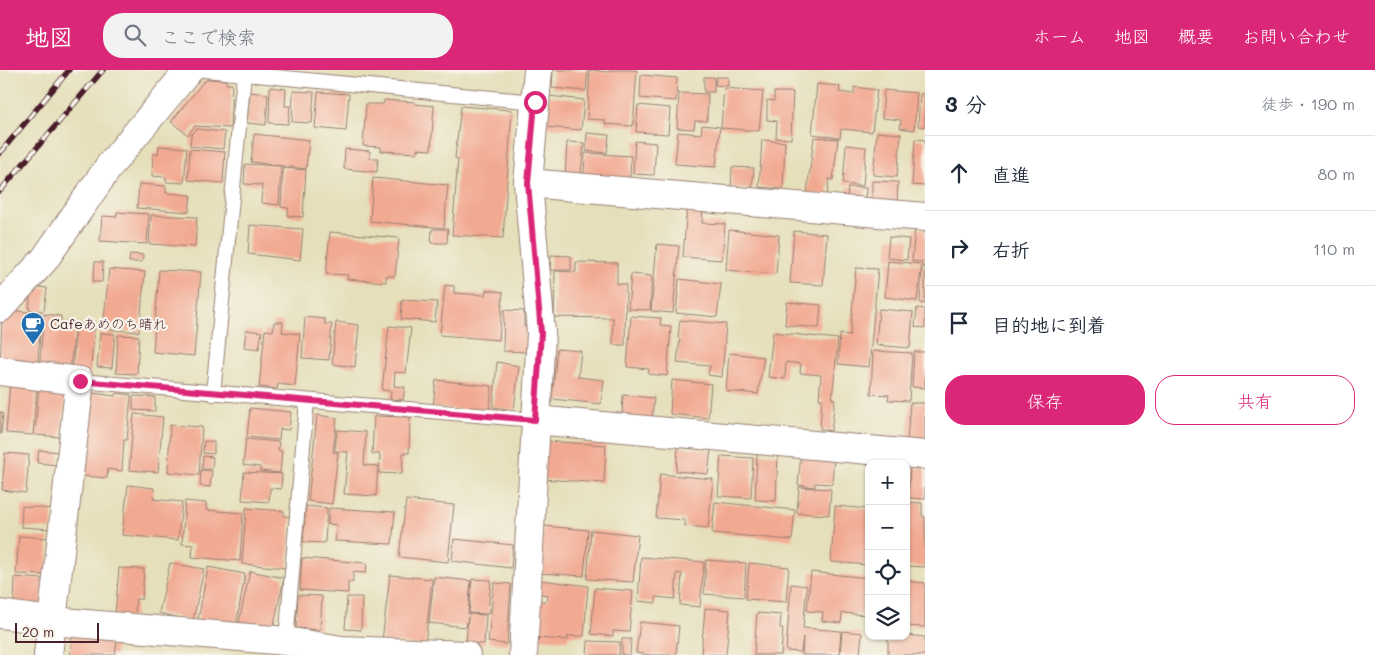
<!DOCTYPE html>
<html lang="ja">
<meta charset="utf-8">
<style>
:root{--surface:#fff;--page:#f2f2f3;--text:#1f2937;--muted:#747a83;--line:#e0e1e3;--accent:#db2777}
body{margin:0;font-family:Mali,"Klee One",sans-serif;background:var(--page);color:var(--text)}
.controls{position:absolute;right:15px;bottom:15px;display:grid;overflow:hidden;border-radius:10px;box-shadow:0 1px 4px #0004}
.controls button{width:45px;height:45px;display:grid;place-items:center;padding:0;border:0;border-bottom:1px solid var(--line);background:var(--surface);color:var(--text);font:25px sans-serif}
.scale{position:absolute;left:15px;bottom:12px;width:84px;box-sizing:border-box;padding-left:5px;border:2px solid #4a1f2b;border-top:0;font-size:14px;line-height:18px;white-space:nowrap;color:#4a1f2b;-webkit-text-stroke:4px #f7f3e8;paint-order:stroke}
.stop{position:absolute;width:15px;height:15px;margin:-11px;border:4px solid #db2777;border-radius:50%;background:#fff}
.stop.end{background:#db2777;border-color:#fff;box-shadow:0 1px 5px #0008}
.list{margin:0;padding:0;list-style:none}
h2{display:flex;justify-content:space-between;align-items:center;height:65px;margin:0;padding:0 20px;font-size:21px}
h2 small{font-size:16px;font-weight:400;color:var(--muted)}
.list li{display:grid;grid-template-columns:32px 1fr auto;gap:15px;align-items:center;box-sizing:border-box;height:75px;padding:0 20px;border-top:1px solid var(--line)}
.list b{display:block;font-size:19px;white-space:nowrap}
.list em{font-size:16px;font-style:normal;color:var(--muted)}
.actions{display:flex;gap:10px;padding:15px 20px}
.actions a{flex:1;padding:11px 0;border:1px solid var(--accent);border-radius:20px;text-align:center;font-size:18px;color:var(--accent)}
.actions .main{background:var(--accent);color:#fff}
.icon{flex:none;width:28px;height:28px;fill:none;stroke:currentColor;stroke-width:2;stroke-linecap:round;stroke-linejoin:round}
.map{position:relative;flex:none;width:925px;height:585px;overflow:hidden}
header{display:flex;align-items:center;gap:30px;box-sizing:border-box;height:70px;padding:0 25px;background:var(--accent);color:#fff}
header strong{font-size:24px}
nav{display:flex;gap:28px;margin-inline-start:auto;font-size:18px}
.search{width:350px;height:45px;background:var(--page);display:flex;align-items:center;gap:12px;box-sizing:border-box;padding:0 18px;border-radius:20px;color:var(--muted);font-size:19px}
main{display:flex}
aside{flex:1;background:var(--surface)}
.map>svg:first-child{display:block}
.building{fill:#f2a991}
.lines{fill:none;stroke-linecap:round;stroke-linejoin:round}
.service-casing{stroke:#987f72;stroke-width:16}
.minor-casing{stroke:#987f72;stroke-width:30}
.service{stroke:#fff;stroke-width:14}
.minor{stroke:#fff;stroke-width:28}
.rail-casing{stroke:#4a1f2b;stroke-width:5.5}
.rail{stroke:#f7f3e8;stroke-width:4;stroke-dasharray:11;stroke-linecap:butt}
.route{stroke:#db2777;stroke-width:6}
.labels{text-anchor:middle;stroke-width:4.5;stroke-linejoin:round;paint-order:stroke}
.poi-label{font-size:14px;fill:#4a1f2b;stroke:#f7f3e8;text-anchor:start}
</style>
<header>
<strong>地図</strong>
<div class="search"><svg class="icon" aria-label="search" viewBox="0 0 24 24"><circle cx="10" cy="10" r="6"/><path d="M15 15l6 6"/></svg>ここで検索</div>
<nav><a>ホーム</a><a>地図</a><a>概要</a><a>お問い合わせ</a></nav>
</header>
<main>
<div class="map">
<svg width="925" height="585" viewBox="0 0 925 585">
<rect width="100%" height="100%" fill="#f7f3e8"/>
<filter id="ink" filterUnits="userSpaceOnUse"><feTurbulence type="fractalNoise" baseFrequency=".02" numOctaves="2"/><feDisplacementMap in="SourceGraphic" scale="10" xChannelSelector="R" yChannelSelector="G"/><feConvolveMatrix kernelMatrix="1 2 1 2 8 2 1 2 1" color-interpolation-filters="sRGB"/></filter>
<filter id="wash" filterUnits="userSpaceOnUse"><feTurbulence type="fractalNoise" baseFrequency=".0096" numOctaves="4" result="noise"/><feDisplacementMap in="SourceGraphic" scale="20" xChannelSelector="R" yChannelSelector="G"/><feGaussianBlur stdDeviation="1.12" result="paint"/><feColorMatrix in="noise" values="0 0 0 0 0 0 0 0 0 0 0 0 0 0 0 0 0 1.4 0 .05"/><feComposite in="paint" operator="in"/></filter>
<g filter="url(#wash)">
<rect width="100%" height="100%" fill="#e5dfba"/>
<g id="blocks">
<path class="building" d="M553,0H588L586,21L552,18Z
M590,0L610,2V0H637L633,56L605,54V50L587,49Z
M641,5L677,8L676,31L640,28Z
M704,7H714V22H704Z
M716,7H728V16L715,15Z
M209,9L226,10V14H232L230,58L195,56L188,65L171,52L203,12Z
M817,14L840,16L839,22L854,24V17L877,20L872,62L841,59L840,68L812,64Z
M270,17L286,19L285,36H290L288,54L269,53Z
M724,18L763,21L759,61L721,58Z
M884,20L917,23L914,60L900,58L901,50L882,48Z
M293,21L314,22L312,53L292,52Z
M250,22L268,24L266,55L247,53Z
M318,22L349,24L346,61L315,58Z
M774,22H793L791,69L776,68L777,51L767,50V30L774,31Z
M679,23L708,24L707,51H695L694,59L677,58Z
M920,24H925V57L918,56Z
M549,26L584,30L581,60L546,57Z
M384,30L415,32V34L434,36L431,80L417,79V83L381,81V77L363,76L366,34H383Z
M638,35L670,38L668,64L636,62Z
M461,36L512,40L503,168L452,165L458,89L455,88Z
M702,55L720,57L716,97L675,94L678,62L701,64Z
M197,59L225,62L223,79L190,76L191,65Z
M877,62L901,64L897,107L873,105Z
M587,63L609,65L607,83L586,81Z
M254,64L309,70L306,99L251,92Z
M814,67L838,69L833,110L829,109L827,125L807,123Z
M915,69L925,70V116L912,115Z
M762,70L785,72L783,119L759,117Z
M635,71L656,73L654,105L633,104Z
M567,72L584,73L581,106H565Z
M846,75L866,77L863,116L843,114Z
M159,76L187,78L184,113L166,112V107L152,106L153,84H158Z
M190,79L225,82L223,113L188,110Z
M345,79L370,81V88H378L377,102L344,99Z
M585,83L631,86L630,109L584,106Z
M245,94L281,96L279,135L261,133L262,115L244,114Z
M732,97L754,98L752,119L731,117Z
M283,98L306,100L303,147L288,146V138L281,137Z
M373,108L448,115L444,158L370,151Z
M872,111L898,112L897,133L872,132Z
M139,114L166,116V123L191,125L189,142L137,138Z
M848,117L866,118L865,129L847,128Z
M687,136L703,137L702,153L725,154L722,190L683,187Z
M117,142L149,144L147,174L100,171L102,146L116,147Z
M151,145L197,147L195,177L149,174Z
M250,155L303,159L300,190L248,184Z
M915,158L925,159V192L912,191Z
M432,159H448L447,173H431Z
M729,160L779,165L776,204L726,200Z
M794,161L827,164L823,215L790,213Z
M330,162L399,168L395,206H386V212L347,209L348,205L326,204Z
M889,167L909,169L907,190L887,188Z
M657,174L679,176L673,243L651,241Z
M130,184L143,185L142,192H129Z
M551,185L571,186V200H550Z
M888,191L922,194L917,231L885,227Z
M95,192H103L102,212H93Z
M576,192L617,193V214H626L625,275H613V248L554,247L555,201L576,202Z
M922,196L925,197V234L920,233Z
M856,198L878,199L869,297L838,294L840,264L850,265Z
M109,199L145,202L139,262L103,259Z
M159,200L201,202L194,286L153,282Z
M631,204L652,206L650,240L628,239Z
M679,209L721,214L717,247L676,243Z
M445,215L454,216V223L485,225L486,220L503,222L499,270L440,265Z
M31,216L47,218L44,241L29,240Z
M402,230L437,232L435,252L401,249Z
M787,232L821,235L819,258L785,255Z
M917,238L925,239V258L915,257Z
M879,239L913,242L910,278L876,275Z
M7,240L42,243L37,299L0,296L2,245Z
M504,240L524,241V257H528L527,282L503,281Z
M44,244L61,246V252L75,253L70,302L39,300Z
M631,246L661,248L660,255L671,256L667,306L648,304L649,299L627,297Z
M305,247L325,249V254H332L329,290L302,288Z
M680,250L726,254L722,307L708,305L710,296L677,293L680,269L678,268Z
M274,252H283L282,262L300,264L295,316L278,314L277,319L259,317L265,260L273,261Z
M336,252L359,255L355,297L332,294Z
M76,253L95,255L90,305L72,303Z
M389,256L411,258L406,303L395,302L394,316L405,317L403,330L390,329L391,321L382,320Z
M246,260L262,262L259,279L244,277Z
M773,262L838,269L832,329H835L831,361L820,359L822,329H819L821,305L800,303L801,294L786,292L785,309L768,307Z
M100,263L115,264L112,298L97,297Z
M118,265L139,266L137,304L116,303Z
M557,279L581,281L578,307L604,310L601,334L552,329Z
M873,281L912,283L909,331L888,330L889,325L871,324Z
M914,282H925V318L912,317Z
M729,283L764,287L758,324L726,321Z
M497,292L519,296L514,340L493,337Z
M436,310L492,316L489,343L433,337Z
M672,310L711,314L708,348L670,344Z
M10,312L37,314L33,365L6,363Z
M39,315L60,317L66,324L61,367L35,365Z
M92,323L115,326L116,323L131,325L127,370H124L122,401L108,399L107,408L83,406Z
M623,325L654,328L652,349L622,346Z
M133,326L155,327V341L133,340Z
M910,333H925V373L907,372Z
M250,338L291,342L289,360L280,359L279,370L247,367Z
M0,342L3,343L1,364H0Z
M134,344L163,347L158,402L129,400Z
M317,345L337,348L333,382L338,383L332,434L308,431Z
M374,346L410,347L409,383H403L402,404L379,403L380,384H372Z
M170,355L202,357L199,405L168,402Z
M337,360L366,362L364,395L378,396L376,426L344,424L348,382L335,381Z
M246,369L279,372L278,381H282L280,403L260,401V397L243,395Z
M204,371L214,372V384L203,383Z
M544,371L606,375L604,413L542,409Z
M678,377L711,380L708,404L676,401Z
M39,380L59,382L58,395L37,393Z
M5,383L29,385L26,423L2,420Z
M801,383L834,386L832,414L815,413V417L798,415Z
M757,384H778L776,431L755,430Z
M203,386L213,387L212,399H202Z
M721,386L753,388L751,428L718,426Z
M910,397L925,399V429L908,428Z
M201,400L212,401L210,417L200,416Z
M244,402L282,404L281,419L270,418L269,432L242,430Z
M660,404L713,409L708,458L685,456V450L656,448Z
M128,415L154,418L153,429L182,432L178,470L122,465Z
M799,417L831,419L829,445L797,443Z
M406,430L454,435L448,492L399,487Z
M185,431L206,433V440L243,443L240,491L192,487L193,475L182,474Z
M715,432L795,440L792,470L712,463Z
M906,432L922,433V446L925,447V497L906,496Z
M22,436L52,439V459L21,457Z
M306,436L327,438L325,473L303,472Z
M835,436L869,439V495L831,492Z
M246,438L284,441V446L291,447L287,498L242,494Z
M329,438L395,442L392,474L335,471L337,455L328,454Z
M544,456L588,460L584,506L538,503Z
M591,460L638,465L633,512L587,509Z
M19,466L48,468L47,505L16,504Z
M454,469L513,475L511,498L452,491Z
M641,487L704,492L700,537L680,535L682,504L677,503L675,529L656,527V533L638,531Z
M302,488L367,493L366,503L353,502V512H348V523L300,520Z
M706,490L746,493L744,527L704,524Z
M170,493L204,499L193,551L159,543Z
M749,493L789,497L786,532L746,529Z
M208,497L245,504L236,557L198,550Z
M119,498L144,499L142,529H136L135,547L115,546Z
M250,501L284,508L273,560L239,552Z
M811,502L869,508L868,545L842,543L841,553L822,551L823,542L807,541Z
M390,505L432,509L425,576L382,571Z
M15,507L43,509L41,536L14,534Z
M434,507L471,511L468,544L486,545L484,574L466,573L468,547L466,557L429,553Z
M472,509L491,510L488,544L469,543Z
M541,510L588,516L584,566H568V570L537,568L538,531H547L548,525L539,524Z
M906,511L925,513V557L906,556Z
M494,513L511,514L507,574L488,572Z
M791,514L807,516L803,558L841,561L839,585H802L803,567L801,582L786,581Z
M595,518L633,521L629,562L613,561V566L591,564Z
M298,525L322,526L320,560L296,558Z
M347,527H362L361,560L345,559Z
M705,538L730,540L726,585L701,584Z
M757,543L781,545L780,558H783L781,585H754Z
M640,552L679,556L676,585H650L636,583Z
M842,561L862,563L860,585H840Z
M72,565L117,571L115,585H70Z
M906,565L925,567V585H888V566H906Z
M622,569H631L630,585H622Z
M588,571L620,572L619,585H587Z"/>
</g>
</g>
<g filter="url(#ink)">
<use href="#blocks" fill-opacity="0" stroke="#987f72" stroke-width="1"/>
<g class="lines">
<defs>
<path id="service" d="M204,0L535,32
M80,311L535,350
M213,324L244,5
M286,571L307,331"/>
<path id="minor" d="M528,113L925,147
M0,238L44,190L110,95L189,0
M0,301L80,311L48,585
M535,350L925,385
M0,544L52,551L286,571L342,580L466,585
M523,585L541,263L528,113L538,0"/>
</defs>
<use href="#service" class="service-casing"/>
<use href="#minor" class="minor-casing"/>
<use href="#service" class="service"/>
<use href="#minor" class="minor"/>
<defs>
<path id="rail" d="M0,83L69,0
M0,121L103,0"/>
</defs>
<use href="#rail" class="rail-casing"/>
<use href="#rail" class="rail"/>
</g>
</g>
<g class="lines" filter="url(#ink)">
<path class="route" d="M80,311L535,350L541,263L528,113L535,32"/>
</g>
<defs>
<symbol id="cafe-pin" viewBox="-11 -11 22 30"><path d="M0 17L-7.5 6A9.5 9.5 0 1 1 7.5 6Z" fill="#1f6fb2" stroke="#f7f3e8"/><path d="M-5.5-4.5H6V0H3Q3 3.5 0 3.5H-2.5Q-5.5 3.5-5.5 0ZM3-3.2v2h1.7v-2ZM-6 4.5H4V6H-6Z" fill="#fff"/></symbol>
</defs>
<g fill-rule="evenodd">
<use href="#cafe-pin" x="19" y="240" width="28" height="38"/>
</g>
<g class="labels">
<g class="poi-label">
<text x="50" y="259">Cafeあめのち晴れ</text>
</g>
</g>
</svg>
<div class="controls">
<button>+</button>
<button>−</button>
<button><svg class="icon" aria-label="locate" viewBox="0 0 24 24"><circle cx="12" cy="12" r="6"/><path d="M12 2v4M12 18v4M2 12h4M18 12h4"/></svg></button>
<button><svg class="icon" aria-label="layers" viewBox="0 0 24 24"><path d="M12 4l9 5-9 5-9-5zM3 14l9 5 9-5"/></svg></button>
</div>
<div class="scale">20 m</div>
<div class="stop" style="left:535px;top:32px"></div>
<div class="stop end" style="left:80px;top:311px"></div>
</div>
<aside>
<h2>3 分<small>徒歩 · 190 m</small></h2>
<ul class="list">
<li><svg class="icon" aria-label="ahead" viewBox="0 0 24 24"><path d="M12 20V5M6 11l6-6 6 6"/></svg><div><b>直進</b></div><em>80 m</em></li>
<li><svg class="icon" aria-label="right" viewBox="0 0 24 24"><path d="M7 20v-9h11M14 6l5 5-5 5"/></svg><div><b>右折</b></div><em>110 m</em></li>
<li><svg class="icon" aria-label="arrive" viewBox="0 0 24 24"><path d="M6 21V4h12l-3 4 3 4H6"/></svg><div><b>目的地に到着</b></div></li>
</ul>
<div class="actions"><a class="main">保存</a><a>共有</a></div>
</aside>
</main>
